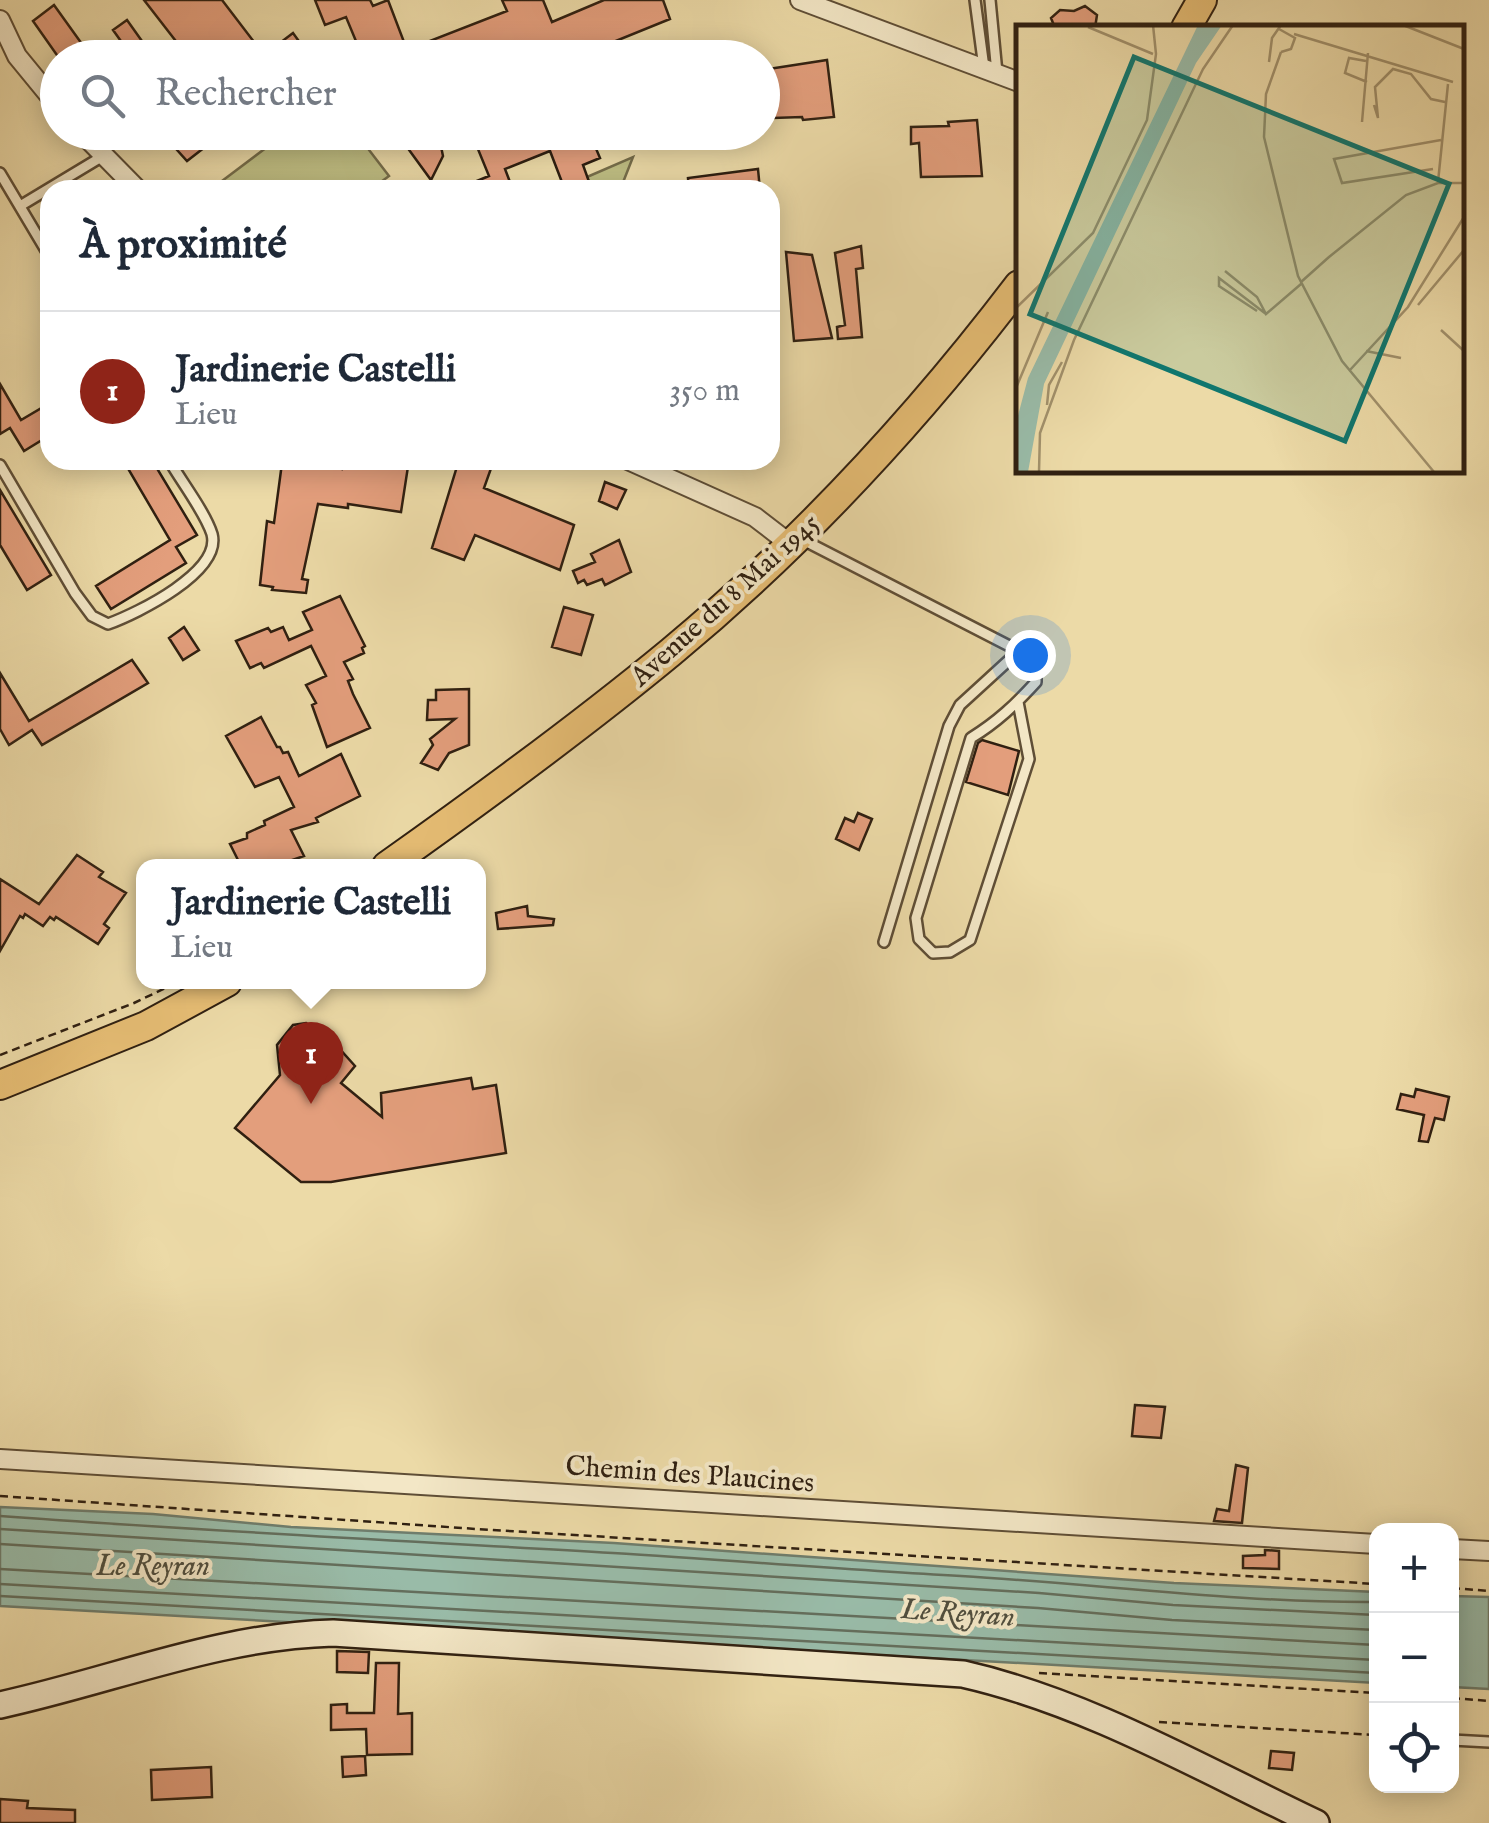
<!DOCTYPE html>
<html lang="fr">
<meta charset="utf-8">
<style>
:root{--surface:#fff;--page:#f2f2f3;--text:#1f2937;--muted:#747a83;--line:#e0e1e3;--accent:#8f2418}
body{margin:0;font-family:"IM FELL English",serif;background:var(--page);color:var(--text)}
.controls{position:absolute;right:30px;bottom:30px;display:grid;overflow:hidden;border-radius:20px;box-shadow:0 5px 25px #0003}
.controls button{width:90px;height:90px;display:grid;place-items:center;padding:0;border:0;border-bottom:2px solid var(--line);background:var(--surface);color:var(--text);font:50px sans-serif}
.you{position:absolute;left:1030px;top:655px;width:35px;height:35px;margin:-25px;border:8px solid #fff;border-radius:50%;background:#1a73e8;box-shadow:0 0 0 15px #1a73e833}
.badge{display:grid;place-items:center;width:65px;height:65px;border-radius:50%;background:var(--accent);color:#fff;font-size:32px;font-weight:700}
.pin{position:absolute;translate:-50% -82px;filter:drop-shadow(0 2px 5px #0008)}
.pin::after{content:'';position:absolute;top:52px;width:35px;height:30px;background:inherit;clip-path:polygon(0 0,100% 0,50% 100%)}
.popup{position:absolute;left:136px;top:859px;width:350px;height:130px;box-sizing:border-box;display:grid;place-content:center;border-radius:20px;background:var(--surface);filter:drop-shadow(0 2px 8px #0005);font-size:32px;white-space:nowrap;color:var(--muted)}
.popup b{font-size:38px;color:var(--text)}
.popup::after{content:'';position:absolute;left:50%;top:100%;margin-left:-20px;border:20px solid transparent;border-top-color:var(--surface)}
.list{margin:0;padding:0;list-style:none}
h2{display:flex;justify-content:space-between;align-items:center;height:130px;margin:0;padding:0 40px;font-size:42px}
h2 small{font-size:32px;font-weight:400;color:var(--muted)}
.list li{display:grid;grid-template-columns:65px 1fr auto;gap:30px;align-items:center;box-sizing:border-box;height:160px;padding:0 40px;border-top:2px solid var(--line)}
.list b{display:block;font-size:38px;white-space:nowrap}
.list p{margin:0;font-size:32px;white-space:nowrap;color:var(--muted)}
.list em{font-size:32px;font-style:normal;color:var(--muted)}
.icon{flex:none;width:55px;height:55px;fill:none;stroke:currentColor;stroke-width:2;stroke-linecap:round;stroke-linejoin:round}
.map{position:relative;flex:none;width:1489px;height:1823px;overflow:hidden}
.search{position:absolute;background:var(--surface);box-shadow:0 5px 25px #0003;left:40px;top:40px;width:740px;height:110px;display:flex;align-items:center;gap:25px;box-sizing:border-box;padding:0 35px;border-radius:55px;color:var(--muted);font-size:38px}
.panel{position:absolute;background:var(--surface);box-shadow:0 5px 25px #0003;left:40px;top:180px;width:740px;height:290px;border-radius:30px}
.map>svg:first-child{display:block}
.green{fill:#bfbd82;stroke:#786e4a;stroke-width:2.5}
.water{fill:#99bba8;stroke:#6f7d6c;stroke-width:2.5}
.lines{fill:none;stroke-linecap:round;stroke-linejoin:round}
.shore{stroke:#646e5c;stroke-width:2.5}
.building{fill:#e39e7c;stroke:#302011;stroke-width:2.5}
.service-casing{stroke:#5f4e36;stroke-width:14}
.minor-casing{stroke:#5f4e36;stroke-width:22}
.secondary-casing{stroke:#302011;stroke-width:30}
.primary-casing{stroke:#302011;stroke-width:32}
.path{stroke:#302011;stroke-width:2.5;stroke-dasharray:8 5;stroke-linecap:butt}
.service{stroke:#f3e7c6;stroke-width:9}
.minor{stroke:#f3e7c6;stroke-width:18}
.secondary{stroke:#f3e7c6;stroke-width:25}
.primary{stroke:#e6bd74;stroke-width:28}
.labels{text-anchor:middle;stroke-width:8;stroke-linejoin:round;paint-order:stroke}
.street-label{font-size:28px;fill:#302011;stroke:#f3e7c6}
.water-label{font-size:30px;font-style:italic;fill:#504e3e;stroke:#f3e7c6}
.inset-road{fill:none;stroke:#a1906b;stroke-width:2.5}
.view{fill:#0f766e;fill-opacity:0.15;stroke:#0f766e;stroke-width:5}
.inset-edge{fill:none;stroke:#302011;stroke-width:5}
</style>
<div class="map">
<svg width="1489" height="1823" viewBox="0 0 1489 1823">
<rect width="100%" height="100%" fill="#ecdaa7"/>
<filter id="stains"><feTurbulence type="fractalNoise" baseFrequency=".002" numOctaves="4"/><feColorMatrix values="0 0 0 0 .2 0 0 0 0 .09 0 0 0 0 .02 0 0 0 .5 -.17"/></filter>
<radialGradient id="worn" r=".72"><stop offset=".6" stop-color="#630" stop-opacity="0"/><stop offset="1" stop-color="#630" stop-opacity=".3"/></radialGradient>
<path class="green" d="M287,132L356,133L389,176L370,190H229L222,181Z
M633,157L620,190H592L587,177Z"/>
<path class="water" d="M0,1507L153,1514L291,1527L614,1543L1174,1583L1376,1592V1683L0,1606Z
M1452,1596L1489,1597V1689L1452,1687Z"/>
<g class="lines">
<path class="shore" d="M0,1516C204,1531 408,1541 613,1553C729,1560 844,1570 961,1576C1099,1584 1238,1603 1376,1602
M0,1529L1039,1593L1173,1605L1376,1615
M0,1544L1038,1608L1172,1620L1376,1630
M0,1569L1376,1645
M0,1584L1376,1660
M0,1596L1376,1673"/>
</g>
<path class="building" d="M144,0H222L264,55L293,33L311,58H189Z
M315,0H370L373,6L388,0L407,50L507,11L502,0H543L552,22L604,0H663L670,19L574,58H507L501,42L462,58H363L346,17L325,25Z
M54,5L92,58H59L33,21Z
M1085,6L1097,15L1095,28H1055L1051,18L1060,10L1074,11Z
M127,20L154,58H133L113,30Z
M827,60L834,117L803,120L802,117L773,118L770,87L762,88V70Z
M977,120L982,176L921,177L919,143L911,144V127L949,126L948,122Z
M177,132H207L214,140L187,161L169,141Z
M396,132H438L443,156L431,180Z
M471,132H589L600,158L583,165L592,190H565L550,151L505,169L513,190H455L489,176Z
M758,169L760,190H689L688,178Z
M861,246L863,268L856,269L862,337L838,339L837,327L845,325L835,253Z
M786,252L812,255L832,338L794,341Z
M0,384L21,420L50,403V435L24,451L10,428L0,434Z
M123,460H152L197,535L176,547L186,563L111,609L96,586L170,540Z
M286,460H302L342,469L344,460L391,466L398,460H409L401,512L348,504V508L318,504L302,579L308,580L306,593L272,590L273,587L260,585L267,521L274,523L282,463L286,465Z
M459,460H494L484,488L574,525L560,570L475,535L464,560L432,548Z
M605,482L626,490L617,509L599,501Z
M0,490L51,575L27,590L0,545Z
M619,540L631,572L605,585L602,579L587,585L584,580L578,583L573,571L595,562L591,554Z
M340,596L365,646L362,648L364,653L344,662L353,679L348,681L353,694L370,728L327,747L312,705L316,703L306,685L326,676L311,646L264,668L261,663L250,668L236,641L268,628L271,632L283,627L289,640L312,630L303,612Z
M564,607L593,615L581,655L552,647Z
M184,627L199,650L183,660L169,638Z
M132,660L148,683L42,745L32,730L9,745L0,729V673L29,721Z
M469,689V745L449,753L438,770L421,763L433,745L430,739L455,719L427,720L428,700H436V690Z
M261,717L277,747H280L283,753L288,752L299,776L341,754L360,796L316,818L318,822L291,830L304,856L275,866H241L230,844L247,838V833L265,825L264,821L294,807L279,777L255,787L226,736Z
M982,740L1019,751L1008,795L966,782L978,743Z
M858,813L872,819L859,850L836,839L845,818L854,822Z
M77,855L103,872L99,877L126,893L104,924L109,928L98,944L56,917L54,920L50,917L43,926L25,914L23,918L20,916L0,951V879L39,904Z
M527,906L528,916L554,919L553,925L498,929L496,913Z
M306,1023L325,1040L328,1036L355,1066L341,1083L382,1117L381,1093L471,1078L473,1089L496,1085L506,1153L331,1182H301L235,1128L280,1075L277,1045L293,1025Z
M1416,1089L1449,1097L1444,1120L1435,1118L1428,1142L1419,1141L1424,1115L1397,1109L1401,1094L1414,1097Z
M1135,1405L1165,1407L1161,1438L1132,1436Z
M1236,1465L1248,1468L1242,1523L1214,1521L1217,1509L1229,1511Z
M1265,1550L1279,1551V1569L1243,1568V1556L1265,1555Z
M337,1651L369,1652L368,1673L337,1672Z
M376,1663H399L398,1714L412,1713V1754L367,1755L366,1729L331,1730V1705L347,1704V1713H374Z
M1271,1751L1294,1753L1292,1770L1269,1768Z
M365,1756L366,1775L343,1777L342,1757Z
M211,1767L212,1797L152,1800L151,1770Z
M0,1799L28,1801L27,1808L75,1810V1823H0Z"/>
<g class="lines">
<defs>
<path id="service" d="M975,0L984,68
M990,0L997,73
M0,173L50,257
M20,206L103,156
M0,465L75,593L92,616L108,624C138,613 222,572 212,534C205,512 181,481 169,460
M803,540L1019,651L960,705L949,726L884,942
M1018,702L1029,759L970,940L950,952L933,953L919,939L916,918L971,738C997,722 1015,705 1036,682V657L1019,651
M1452,1740L1489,1742"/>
<path id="minor" d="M800,0L1019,82
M0,20L17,56L58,106
M81,132L138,190
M628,460L755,517L790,544
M0,1459L1376,1544
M1452,1549L1489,1551"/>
<path id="secondary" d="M0,1705C111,1681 218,1636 333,1633L963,1674C1087,1702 1202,1769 1316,1823"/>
<path id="primary" d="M1186,28L1202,0
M387,866C483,798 579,728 671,652C800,545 917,419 1019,285
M0,1085L146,1026L227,982"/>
</defs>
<use href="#service" class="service-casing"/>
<use href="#minor" class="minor-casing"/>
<use href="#secondary" class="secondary-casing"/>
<use href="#primary" class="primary-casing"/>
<path class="path" d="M0,1055L134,1003L174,984
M0,1496L476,1529L1376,1584
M1452,1588L1489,1591
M1039,1673L1376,1693
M1452,1698L1489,1701
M1159,1722L1376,1735"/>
<use href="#service" class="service"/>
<use href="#minor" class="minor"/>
<use href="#secondary" class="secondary"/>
<use href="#primary" class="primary"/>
</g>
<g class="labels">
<g class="street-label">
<text transform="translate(724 599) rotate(-42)" y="10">Avenue du 8 Mai 1945</text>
<text transform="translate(690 1473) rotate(4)" y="10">Chemin des Plaucines</text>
</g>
<g class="water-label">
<text x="153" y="1575">Le Reyran</text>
<text transform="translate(958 1612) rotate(4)" y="10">Le Reyran</text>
</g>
</g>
<g transform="translate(1016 25)">
<rect width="448" height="448" fill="#ecdaa7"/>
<path d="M182,0H206L180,38L28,359L12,447H0V398L12,353Z" fill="#99bba8"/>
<path class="inset-road" d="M387,0L448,24M72,2L137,29M263,4L279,13L275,24L265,27M278,9L437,57M265,27L250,69L248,112L282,251L326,336L418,447M350,36L333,33L329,48L351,57M253,37L256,13L265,0M358,80L362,93L359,62L377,44L395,49L415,74L429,77M346,97L352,28M417,144L326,158L318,134L425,115M422,157L432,59M313,232L390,170L422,158H448M209,246L241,272L250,289L285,259M285,257L313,232M402,280L448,225M0,283L77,208L131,95L140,29L137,0M241,286L203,261V253L250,289M425,305L448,326M350,326L385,333M334,345L392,282L448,192M0,363L32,287M31,380L33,360L46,337M23,447L24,408L58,315L187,44L217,0"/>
<path class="view" d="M118,32L433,159L329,416L14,289Z"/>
<rect width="448" height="448" class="inset-edge"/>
</g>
<rect width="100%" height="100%" filter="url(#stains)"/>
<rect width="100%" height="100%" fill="url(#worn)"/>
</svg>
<div class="controls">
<button>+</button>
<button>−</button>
<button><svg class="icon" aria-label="locate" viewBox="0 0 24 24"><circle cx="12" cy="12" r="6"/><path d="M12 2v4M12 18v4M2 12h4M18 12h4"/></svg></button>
</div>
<div class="you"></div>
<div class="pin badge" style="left:311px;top:1104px">1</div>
<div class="popup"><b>Jardinerie Castelli</b>Lieu</div>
<div class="search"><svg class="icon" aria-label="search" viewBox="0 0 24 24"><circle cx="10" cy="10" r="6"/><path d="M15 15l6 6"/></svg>Rechercher</div>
<section class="panel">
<h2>À proximité<small></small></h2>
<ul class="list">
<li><span class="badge">1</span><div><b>Jardinerie Castelli</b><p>Lieu</p></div><em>350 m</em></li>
</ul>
</section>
</div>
